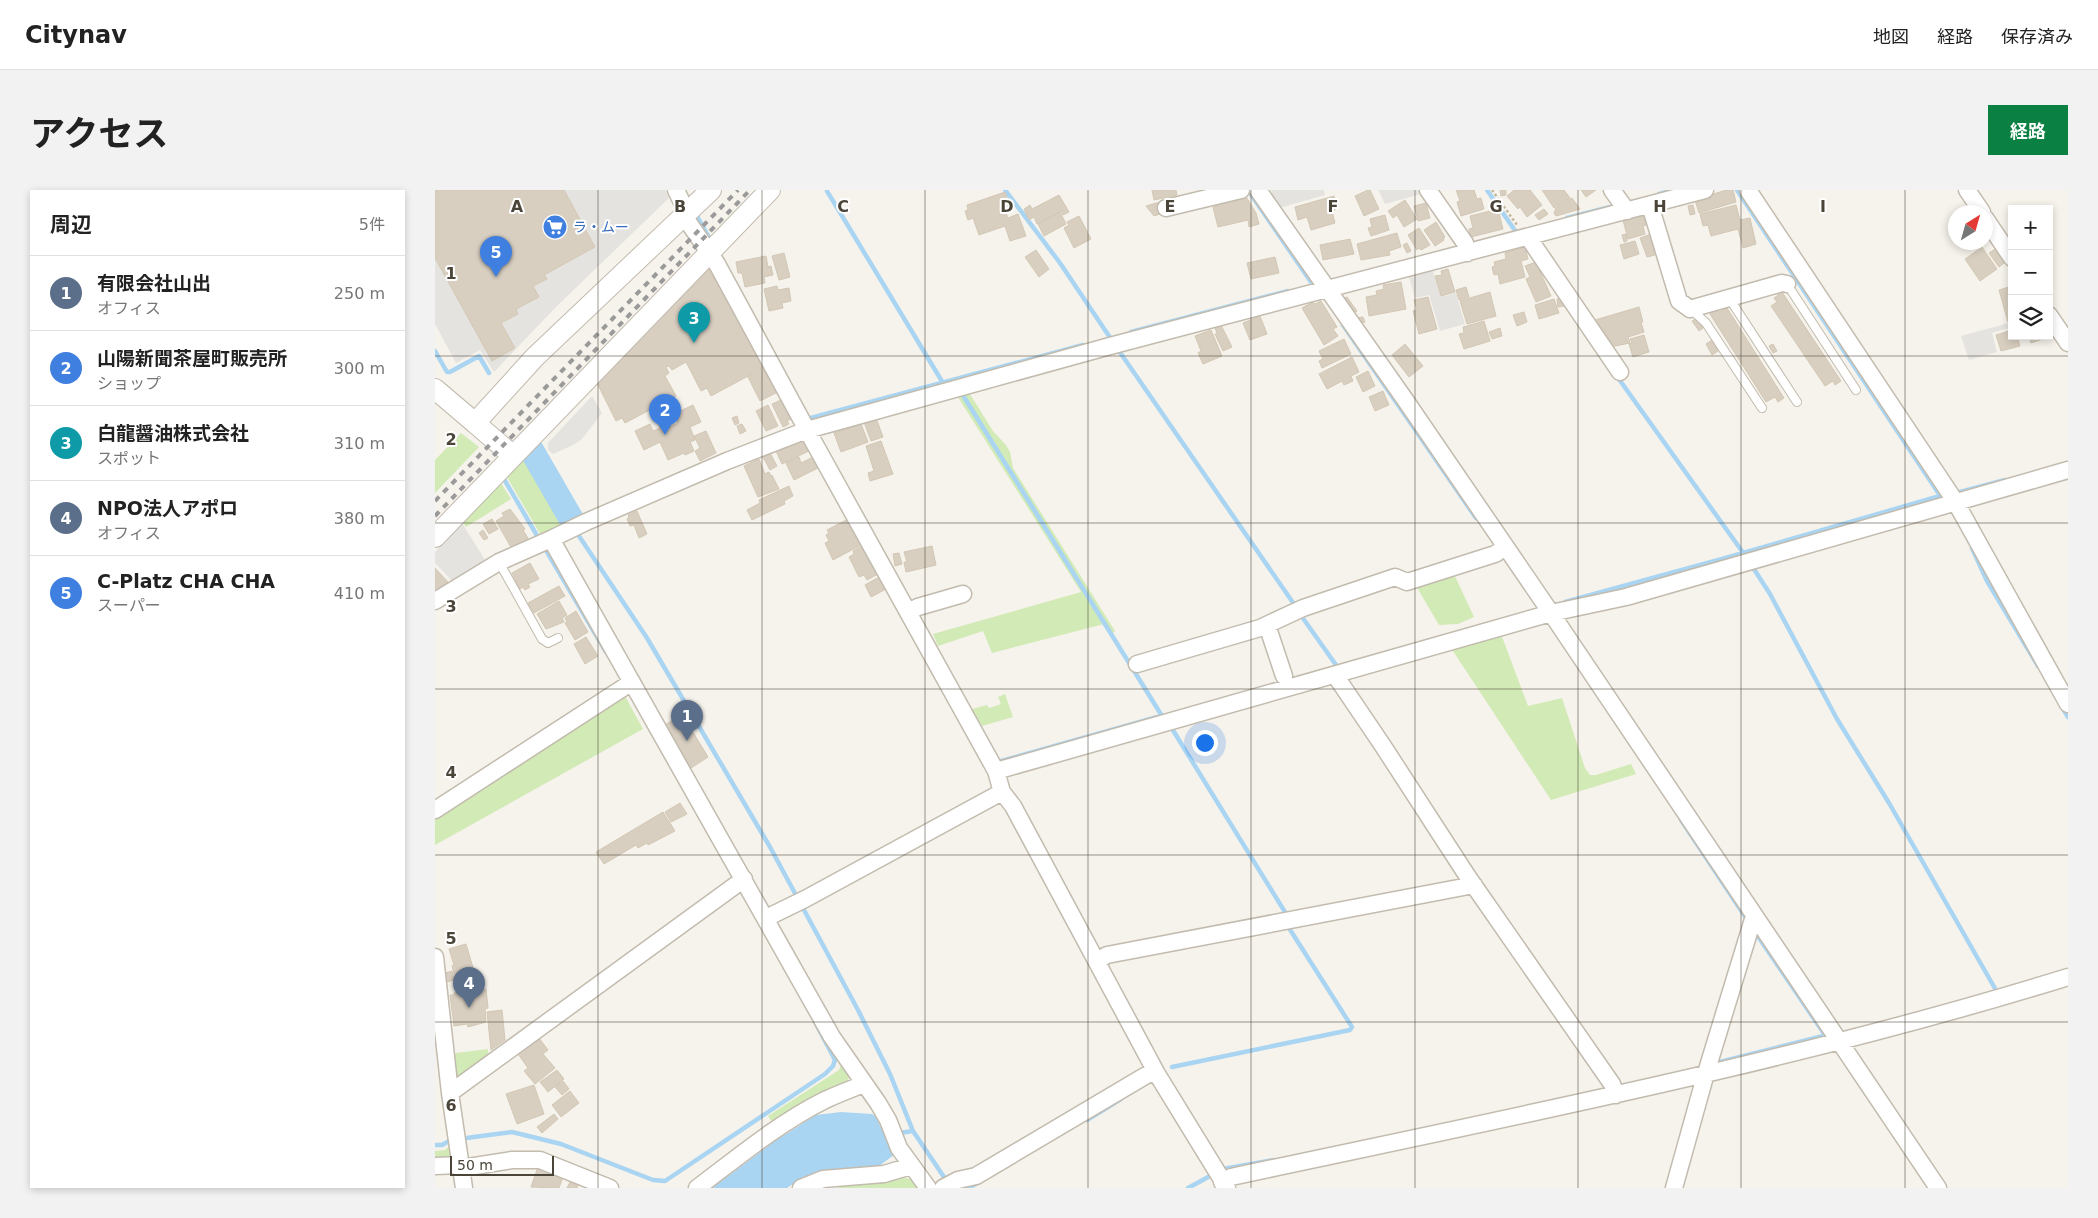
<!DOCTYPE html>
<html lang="ja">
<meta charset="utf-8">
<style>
:root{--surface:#fff;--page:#f2f2f2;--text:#222;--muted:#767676;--line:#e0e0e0;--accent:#0b8043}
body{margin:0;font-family:"DejaVu Sans","Noto Sans JP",sans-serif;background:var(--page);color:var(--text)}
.controls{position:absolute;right:15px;top:15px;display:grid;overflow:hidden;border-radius:0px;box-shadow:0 2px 8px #0003}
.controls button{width:45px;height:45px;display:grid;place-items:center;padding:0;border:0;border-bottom:1px solid var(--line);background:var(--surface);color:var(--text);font:25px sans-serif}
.compass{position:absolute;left:1513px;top:15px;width:45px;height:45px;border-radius:50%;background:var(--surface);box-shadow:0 2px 8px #0003;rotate:37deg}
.scale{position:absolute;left:15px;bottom:12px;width:104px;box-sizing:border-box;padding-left:5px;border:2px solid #4b4439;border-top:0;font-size:14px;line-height:18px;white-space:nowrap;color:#4b4439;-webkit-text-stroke:4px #fff;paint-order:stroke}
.you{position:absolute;left:769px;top:552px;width:18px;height:18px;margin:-12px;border:4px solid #fff;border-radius:50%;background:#1a73e8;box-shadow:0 0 0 8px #1a73e833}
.badge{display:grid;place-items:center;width:32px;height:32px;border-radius:50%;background:var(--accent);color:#fff;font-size:16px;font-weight:700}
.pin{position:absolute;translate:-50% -41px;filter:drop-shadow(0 1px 2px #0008)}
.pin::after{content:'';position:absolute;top:26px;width:18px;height:15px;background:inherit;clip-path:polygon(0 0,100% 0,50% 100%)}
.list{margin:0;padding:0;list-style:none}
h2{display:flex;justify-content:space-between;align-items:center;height:65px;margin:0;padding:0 20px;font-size:21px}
h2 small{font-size:16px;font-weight:400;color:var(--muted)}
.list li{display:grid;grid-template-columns:32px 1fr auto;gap:15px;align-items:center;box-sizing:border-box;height:75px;padding:0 20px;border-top:1px solid var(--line)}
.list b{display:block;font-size:19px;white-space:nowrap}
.list p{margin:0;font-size:16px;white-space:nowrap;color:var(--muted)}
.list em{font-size:16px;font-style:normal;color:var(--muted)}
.icon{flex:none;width:28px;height:28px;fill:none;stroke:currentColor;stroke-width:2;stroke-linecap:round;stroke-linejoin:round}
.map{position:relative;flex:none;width:1633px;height:998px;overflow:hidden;border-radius:0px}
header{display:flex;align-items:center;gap:30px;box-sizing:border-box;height:70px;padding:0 25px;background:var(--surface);border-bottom:1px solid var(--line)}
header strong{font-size:24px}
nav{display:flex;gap:28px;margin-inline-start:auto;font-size:18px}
.intro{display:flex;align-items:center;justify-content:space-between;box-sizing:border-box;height:120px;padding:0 30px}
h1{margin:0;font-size:35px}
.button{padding:12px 22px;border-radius:0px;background:var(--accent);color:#fff;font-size:18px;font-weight:700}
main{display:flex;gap:30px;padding:0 30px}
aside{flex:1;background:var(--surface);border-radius:0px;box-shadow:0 2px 8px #0003}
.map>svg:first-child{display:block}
.green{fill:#d2eab5}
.parking{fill:#e5e3e0}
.water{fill:#a9d4f2}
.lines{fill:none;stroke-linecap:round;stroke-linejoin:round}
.stream{stroke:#a9d4f2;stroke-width:4.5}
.river{stroke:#a9d4f2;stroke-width:25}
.building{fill:#d8cfc1;stroke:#d3c7b4}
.service-casing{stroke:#c2bbae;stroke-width:10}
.minor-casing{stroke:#c2bbae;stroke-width:19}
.tertiary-casing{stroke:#c2bbae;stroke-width:22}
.path{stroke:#c4b79f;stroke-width:2.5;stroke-dasharray:2.5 2.5;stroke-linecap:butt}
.service{stroke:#fff;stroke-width:8}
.minor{stroke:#fff;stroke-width:16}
.tertiary{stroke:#fff;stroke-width:20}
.rail{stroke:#9a9a9a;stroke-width:4;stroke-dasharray:6 6;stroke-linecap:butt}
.grid{fill:none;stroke:#4b4439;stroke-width:1;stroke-opacity:0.55}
.labels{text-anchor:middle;stroke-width:4;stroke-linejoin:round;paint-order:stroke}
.shop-label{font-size:14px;fill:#366cbe;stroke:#fff;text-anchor:start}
.grid-label{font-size:16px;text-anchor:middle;font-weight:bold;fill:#4b4439;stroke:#fff;stroke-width:4;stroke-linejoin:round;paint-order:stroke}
</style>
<header>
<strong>Citynav</strong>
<nav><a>地図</a><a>経路</a><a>保存済み</a></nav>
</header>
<div class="intro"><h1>アクセス</h1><a class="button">経路</a></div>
<main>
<aside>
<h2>周辺<small>5件</small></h2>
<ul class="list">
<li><span class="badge" style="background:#5c6f8a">1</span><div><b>有限会社山出</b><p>オフィス</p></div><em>250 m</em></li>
<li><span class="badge" style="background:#3f7fe0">2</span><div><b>山陽新聞茶屋町販売所</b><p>ショップ</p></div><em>300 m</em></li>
<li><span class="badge" style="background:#0f9aa8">3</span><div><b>白龍醤油株式会社</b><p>スポット</p></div><em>310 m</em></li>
<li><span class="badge" style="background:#5c6f8a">4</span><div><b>NPO法人アポロ</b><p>オフィス</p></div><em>380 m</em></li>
<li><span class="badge" style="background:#3f7fe0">5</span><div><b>C-Platz CHA CHA</b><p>スーパー</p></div><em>410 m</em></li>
</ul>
</aside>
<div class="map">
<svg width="1633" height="998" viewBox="0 0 1633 998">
<rect width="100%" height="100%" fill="#f6f3ec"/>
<path class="green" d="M533,201L558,241L571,255L575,262L578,278L680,441L676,444L669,434L557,463L548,441L503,456L498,444L646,402L521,204Z
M26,243L44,257L0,303V270Z
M92,264L133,334L108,349L72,287Z
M66,293L76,309L31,337L27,331Z
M1019,384L1039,427L1023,434L1004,435L981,396Z
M1066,444L1093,516L1127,508L1150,578L1155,585H1161L1196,574L1201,584L1116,610L1016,458Z
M570,504L578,527L547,536L537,519L552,515L554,518L566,514L563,507Z
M190,506L208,539L0,655V629Z
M53,859V865L25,886H20L18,867L21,863Z
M405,867L415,883L413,891L339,935L333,926L404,880L406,875Z
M17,954L19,966L11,970L7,967L0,968V961L10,960Z
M464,987C474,988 479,989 485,998H404L399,994Z"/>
<path class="parking" d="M129,0H230L234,8L122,116L59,182L45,160L21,173L0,134V68L80,158L66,133L83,124L81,119L104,107L98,96L111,89L109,85L160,57Z
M836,0H889L890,5L841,19Z
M943,0H1000L950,14Z
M997,78L1006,107L1021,103L1030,134L1005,141L994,105L980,108L973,84Z
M1577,132V137L1557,143L1562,162L1534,170L1526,146Z
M157,206L167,223L147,249L138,255L118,264L113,260V253Z
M27,333L52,373L18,392L0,373V362Z"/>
<path class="water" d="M406,922L437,924L441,927L459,965L444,976L368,987L352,998H277L340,951L381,925Z"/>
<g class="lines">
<path class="stream" d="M570,0L625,73L678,152
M813,0L876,92
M1052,0L1081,42L1085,45
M1302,0L1506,307
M392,1L508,193
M1224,4L1238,0
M262,26L276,51
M1132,28L1183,15
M908,135L1041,328
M696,142L853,101
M682,158L861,417
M0,161L12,182H15L44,166L54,183
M1181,185L1309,364
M529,207L727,526
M372,229L648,155
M69,289L104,349
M1525,302L1570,290
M142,343L212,448L335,657L423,820L455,884L478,941
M1537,358L1552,391L1603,476
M112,362L171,462
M1317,376L1335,404L1402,529L1454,613L1562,802
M1130,412L1287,369L1505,306
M865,424L901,475
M1627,517L1633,527
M736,537L853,727
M562,569L563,572L726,526
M1246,630L1311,728
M1320,742L1390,845
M1285,872L1392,845
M737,877L915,840L917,837L854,738
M652,930L686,909
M444,946L478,941L513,993
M0,955H7L16,950L77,942L126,954L218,990L230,991L390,884L398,876L400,870L380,832
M534,998L544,992
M753,998L788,979L839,970"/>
<path class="river" d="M97,261L138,332"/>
</g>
<path class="building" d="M0,0H129L160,57L109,85L112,89L98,96L104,107L81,119L83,124L66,133L80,158L57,171L0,68Z
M717,0H741L742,5L719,10Z
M933,0H935L944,19L929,26L920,6Z
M1021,0H1039L1042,9L1046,8L1049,19L1026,26L1022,12L1025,11Z
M1065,0H1071V5L1066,6Z
M1079,0H1095L1107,15L1092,27L1085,17L1083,19L1072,6Z
M1107,0H1129L1135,8L1119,18Z
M1146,0H1161L1151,7Z
M1291,0H1298L1301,12L1264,23L1260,10Z
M570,2L575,17L570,20L573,28L583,24L591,46L575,51L570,36L544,45L538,28L533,30L530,21L533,20L532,15Z
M624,5L634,22L628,25L626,21L602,34L599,27L594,30L589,19L595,15L597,19Z
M810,5L821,23L824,34L814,37L813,30L783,37L778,17L784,15L783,12Z
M899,6L901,12L898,13L900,20L897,21L900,33L876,40L872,27L863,30L860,17Z
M1137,8L1145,19L1121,26L1119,23L1121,18Z
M970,10L982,29L969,37L962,25L958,28L953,21Z
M725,12L728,23L719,26L711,16Z
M991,13L995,28L983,31L979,16Z
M1258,15L1260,24L1255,25L1253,16Z
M1301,15L1305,30L1315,28L1321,54L1308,58L1303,39L1276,46L1273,35L1268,36L1265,24Z
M1063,19L1068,39L1036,47L1034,39L1038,38L1035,26Z
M1109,19L1113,24L1104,30L1100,25Z
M625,22L631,34L609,46L603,34Z
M950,25L954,40L936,46L933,38L937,37L935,29Z
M1209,25L1211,35L1208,36L1210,44L1193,49L1188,30Z
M644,26L656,49L639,58L629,38L634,35L632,32Z
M1001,32L1010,47L1008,48L1009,50L1000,56L989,40Z
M984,38L995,55L986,60L984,58L982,60L973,45Z
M962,43L966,57L954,61L955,65L926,70L922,54Z
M1191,44L1192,51L1189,52L1187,45Z
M1216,44L1221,60L1218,61L1220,65L1212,67L1205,48Z
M915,49L919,64L888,70L885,55Z
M1200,51L1204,64L1189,69L1185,55Z
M972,53L976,61L972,63L968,55Z
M1090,57L1093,69L1086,71L1090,87L1065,94L1063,84L1059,85L1057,77L1060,76L1059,72L1071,69L1070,63Z
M1547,57L1562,79L1545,91L1530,69Z
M1560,59L1569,73L1564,77L1554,63Z
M601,60L614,79L604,87L590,67Z
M349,63L355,87L344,90L337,66Z
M331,66L333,77L336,76L338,85L329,87L330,93L310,97L307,83H303L301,72Z
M840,67L844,83L816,89L812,73Z
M1101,72L1116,106L1101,112L1091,89L1095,87L1090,76Z
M271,78L279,81L330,177L276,206L272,198L266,201L251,172L237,180L234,176L231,177L234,183L230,186L241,206L190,233L187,228L181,231L162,193Z
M1013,79L1020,102L1006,106L1000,86L1007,85L1006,81Z
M966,92L971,119L934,126L931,107L942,105L941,101L949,99L948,95Z
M342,96L343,100L354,98L356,111L347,113L348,118L334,121L329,99Z
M1577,96V131L1573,132L1564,100Z
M1031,97L1034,107L1024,110L1021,100Z
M1055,102L1061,126L1032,134L1025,111Z
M1347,102L1406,191L1400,195L1398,191L1390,196L1336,116L1342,112L1339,108Z
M912,107L922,121L918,124L908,109Z
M993,107L1002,139L984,144L978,121L982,120L979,110Z
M1128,108L1129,116L1123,117L1122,109Z
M1119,109L1124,123L1104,129L1100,115Z
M886,111L902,137L898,139L903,146L889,155L867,118L878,112L880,114Z
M1204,117L1208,132H1206L1209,142L1193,147L1195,153L1175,157L1169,140L1163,141L1160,130Z
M1292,118L1349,208L1343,212L1340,207L1331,212L1275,124L1282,119L1284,122Z
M1089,122L1092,132L1082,136L1078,125Z
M825,126L832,144L815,150L808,133Z
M928,127L930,132L924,134L922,128Z
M1262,128L1268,138L1264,141L1257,131Z
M1049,131L1055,151L1029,159L1024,144L1029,143L1028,137Z
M786,135L797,157L788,161L780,144L782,143L780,138Z
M1065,138L1067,146L1057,149L1054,142Z
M776,140L787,166L768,174L763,163L766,161L760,146Z
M1577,140V146H1582L1585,156L1566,161L1561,145Z
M1209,145L1214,162L1198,167L1194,154L1197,153L1195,149Z
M1594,146H1614V147L1596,153Z
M909,149L916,164L887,178L884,171L888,169L884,161Z
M1277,150L1283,161L1277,165L1271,154Z
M970,154L988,176L974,187L957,165Z
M1338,154L1342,161L1338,163L1334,156Z
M917,167L924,182L916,186L918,191L909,195L907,191L892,199L884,184Z
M331,178L343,202L325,211L313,187Z
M933,181L940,196L928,202L921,187Z
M948,201L954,215L940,221L934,207Z
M346,210L347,213L351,211L358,225L355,226L356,229L352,231L354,234L348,237L337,214Z
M258,215L266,232L255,237L260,250L255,252L259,261L250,265L249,263L233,270L225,252L209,260L200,241L215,234L218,241L225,238L223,232L231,228L235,237L243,233L239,224Z
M333,215L343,236L331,241L321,221Z
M302,226L304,233L300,235L297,228Z
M441,228L448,247L436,251L429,232Z
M307,234L311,241L305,244L302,236Z
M426,234L433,252L406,262L399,243Z
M271,241L281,263L265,271L260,261L265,258L259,246Z
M370,247L376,260L347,274L341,261Z
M446,251L458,284L435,291L433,283L439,281L431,256Z
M335,263L342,276L335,280L328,267Z
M364,267L366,273L378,267L383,278L359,290L351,273Z
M324,269L330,284L334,282L336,286L337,285L344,299L323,307L309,276Z
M354,296L358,306L349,311L350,314L317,330L312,320L325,313L324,310Z
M75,319L90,339L88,340L94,350L77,359L61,331L69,326L67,323Z
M202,321L212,344L204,348L199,335L195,336L192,329L194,327L193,325Z
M415,328L426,355L398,370L390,353L394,351L391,345L394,343L392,340Z
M57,329L63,339L54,344L48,334Z
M48,340L53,348L49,350L44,343Z
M429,355L445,383L432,390L429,385L424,387L414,367L419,364L418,361Z
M497,356L501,375L471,382L469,372H472L469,362Z
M464,363L467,374L460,376L458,364Z
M95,373L104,389L93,394L95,397L90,400L88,397L85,399L77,383Z
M0,378L13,392L0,404Z
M444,387L451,399L436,407L430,395Z
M124,396L130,406L99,423L93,413Z
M124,411L132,425L127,428L129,432L111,439L102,424Z
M141,421L153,442L140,450L130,433L132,432L130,428Z
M151,447L163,466L150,474L139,454Z
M247,524L273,567L256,578L230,535Z
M245,613L252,624L236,632L230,622Z
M228,622L240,641L213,655L212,653L203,658L201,655L169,674L161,662Z
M31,754L39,781L20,787L17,776L19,775L14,759Z
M17,781L19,790L12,792L10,783Z
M51,799L53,818L50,819L51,832L33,837L32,834L19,836L15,805H19V803Z
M67,820L70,850L56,860L52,822Z
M104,848L113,860L108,864L120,878L100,894L89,881L93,878L83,864Z
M122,880L129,889L113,902L105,892Z
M128,891L134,899L127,905L120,897Z
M99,895L109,924L82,934L71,904Z
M135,901L144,913L126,927L117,915Z
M119,924L123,929L107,943L102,937Z
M104,974L129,984L124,998L96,997Z
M135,992L143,996L142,998H132Z"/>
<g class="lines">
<defs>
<path id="service" d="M1352,94L1421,200
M1294,108L1362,212
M1257,120L1271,133L1327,218
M64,372L107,449L113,453L123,448"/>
<path id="minor" d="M241,0L252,23
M823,0L971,211L1116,423L1503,998
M993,0L1030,53L1033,63
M1177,0L1192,21
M1313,0L1520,311L1633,514
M1532,0L1547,22
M1215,15L1244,111L1255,119L1347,93L1352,94
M731,18L806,0
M1550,28L1577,68
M1093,47L1185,182
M1614,125L1633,153
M116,349L397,847L443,913L453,930L464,958L493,998
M0,411L64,372L116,349L151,332L292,271L372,240L282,74L249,26
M473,422L483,417L528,404
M832,435L849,486
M702,474L825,438L868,418L960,387L972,392L1060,364L1071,357
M900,485L948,556L1033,687L1177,894L1181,905
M561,581L1116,423L1191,407L1633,280
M0,620L197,492
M331,728L370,709L567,602
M0,767L15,903L29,998
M662,771L672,765L1039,695
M15,903L309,689
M0,976L26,975
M27,978L77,970H105L175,998
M787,992L796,987C1076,927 1359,872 1633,787
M262,998C303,967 344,933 390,910C403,904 416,899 429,894
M366,998L388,989L449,984L476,976
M508,998L523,990L541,986L720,880
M792,998L722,884L578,616L567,602L561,581L372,240L675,156L1270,0
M1239,998L1271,883L1319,726"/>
<path id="tertiary" d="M0,199L40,233L100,167L276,0
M40,233L77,265
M0,347L335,0"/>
</defs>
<use href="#service" class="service-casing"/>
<use href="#minor" class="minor-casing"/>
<use href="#tertiary" class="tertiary-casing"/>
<path class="path" d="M1057,0L1082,35"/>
<use href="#service" class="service"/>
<use href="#minor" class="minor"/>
<use href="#tertiary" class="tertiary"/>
<path class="rail" d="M0,311L303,0
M0,326L315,0"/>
</g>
<path class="grid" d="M163,0V998M327,0V998M490,0V998M653,0V998M816,0V998M980,0V998M1143,0V998M1306,0V998M1470,0V998M0,166H1633M0,333H1633M0,499H1633M0,665H1633M0,832H1633"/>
<defs>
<symbol id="supermarket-disc" viewBox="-11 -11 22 22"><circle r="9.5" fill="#3f7fe0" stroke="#fff"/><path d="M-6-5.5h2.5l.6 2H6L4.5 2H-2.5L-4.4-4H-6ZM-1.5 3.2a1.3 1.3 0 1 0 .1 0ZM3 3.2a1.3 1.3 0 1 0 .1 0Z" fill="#fff"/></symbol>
</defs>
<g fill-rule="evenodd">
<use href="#supermarket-disc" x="106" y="23" width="28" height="28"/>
</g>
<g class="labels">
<g class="shop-label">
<text x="138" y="42">ラ・ムー</text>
</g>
</g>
<g class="grid-label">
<text x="82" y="22">A</text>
<text x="245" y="22">B</text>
<text x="408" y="22">C</text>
<text x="572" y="22">D</text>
<text x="735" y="22">E</text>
<text x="898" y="22">F</text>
<text x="1061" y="22">G</text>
<text x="1225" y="22">H</text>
<text x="1388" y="22">I</text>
<text x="16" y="89">1</text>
<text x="16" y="255">2</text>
<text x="16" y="422">3</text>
<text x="16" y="588">4</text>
<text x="16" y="754">5</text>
<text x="16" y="921">6</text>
</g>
</svg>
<div class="controls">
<button>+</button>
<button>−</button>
<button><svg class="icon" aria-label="layers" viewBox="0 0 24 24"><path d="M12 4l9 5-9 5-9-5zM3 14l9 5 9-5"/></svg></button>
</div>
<svg class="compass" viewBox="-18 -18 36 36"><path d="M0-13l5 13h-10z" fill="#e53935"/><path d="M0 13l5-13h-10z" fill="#767676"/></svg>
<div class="scale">50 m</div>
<div class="you"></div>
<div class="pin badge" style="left:252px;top:551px;background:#5c6f8a">1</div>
<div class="pin badge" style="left:230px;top:245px;background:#3f7fe0">2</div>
<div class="pin badge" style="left:259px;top:153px;background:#0f9aa8">3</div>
<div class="pin badge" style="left:34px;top:818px;background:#5c6f8a">4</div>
<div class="pin badge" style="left:61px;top:87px;background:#3f7fe0">5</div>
</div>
</main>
